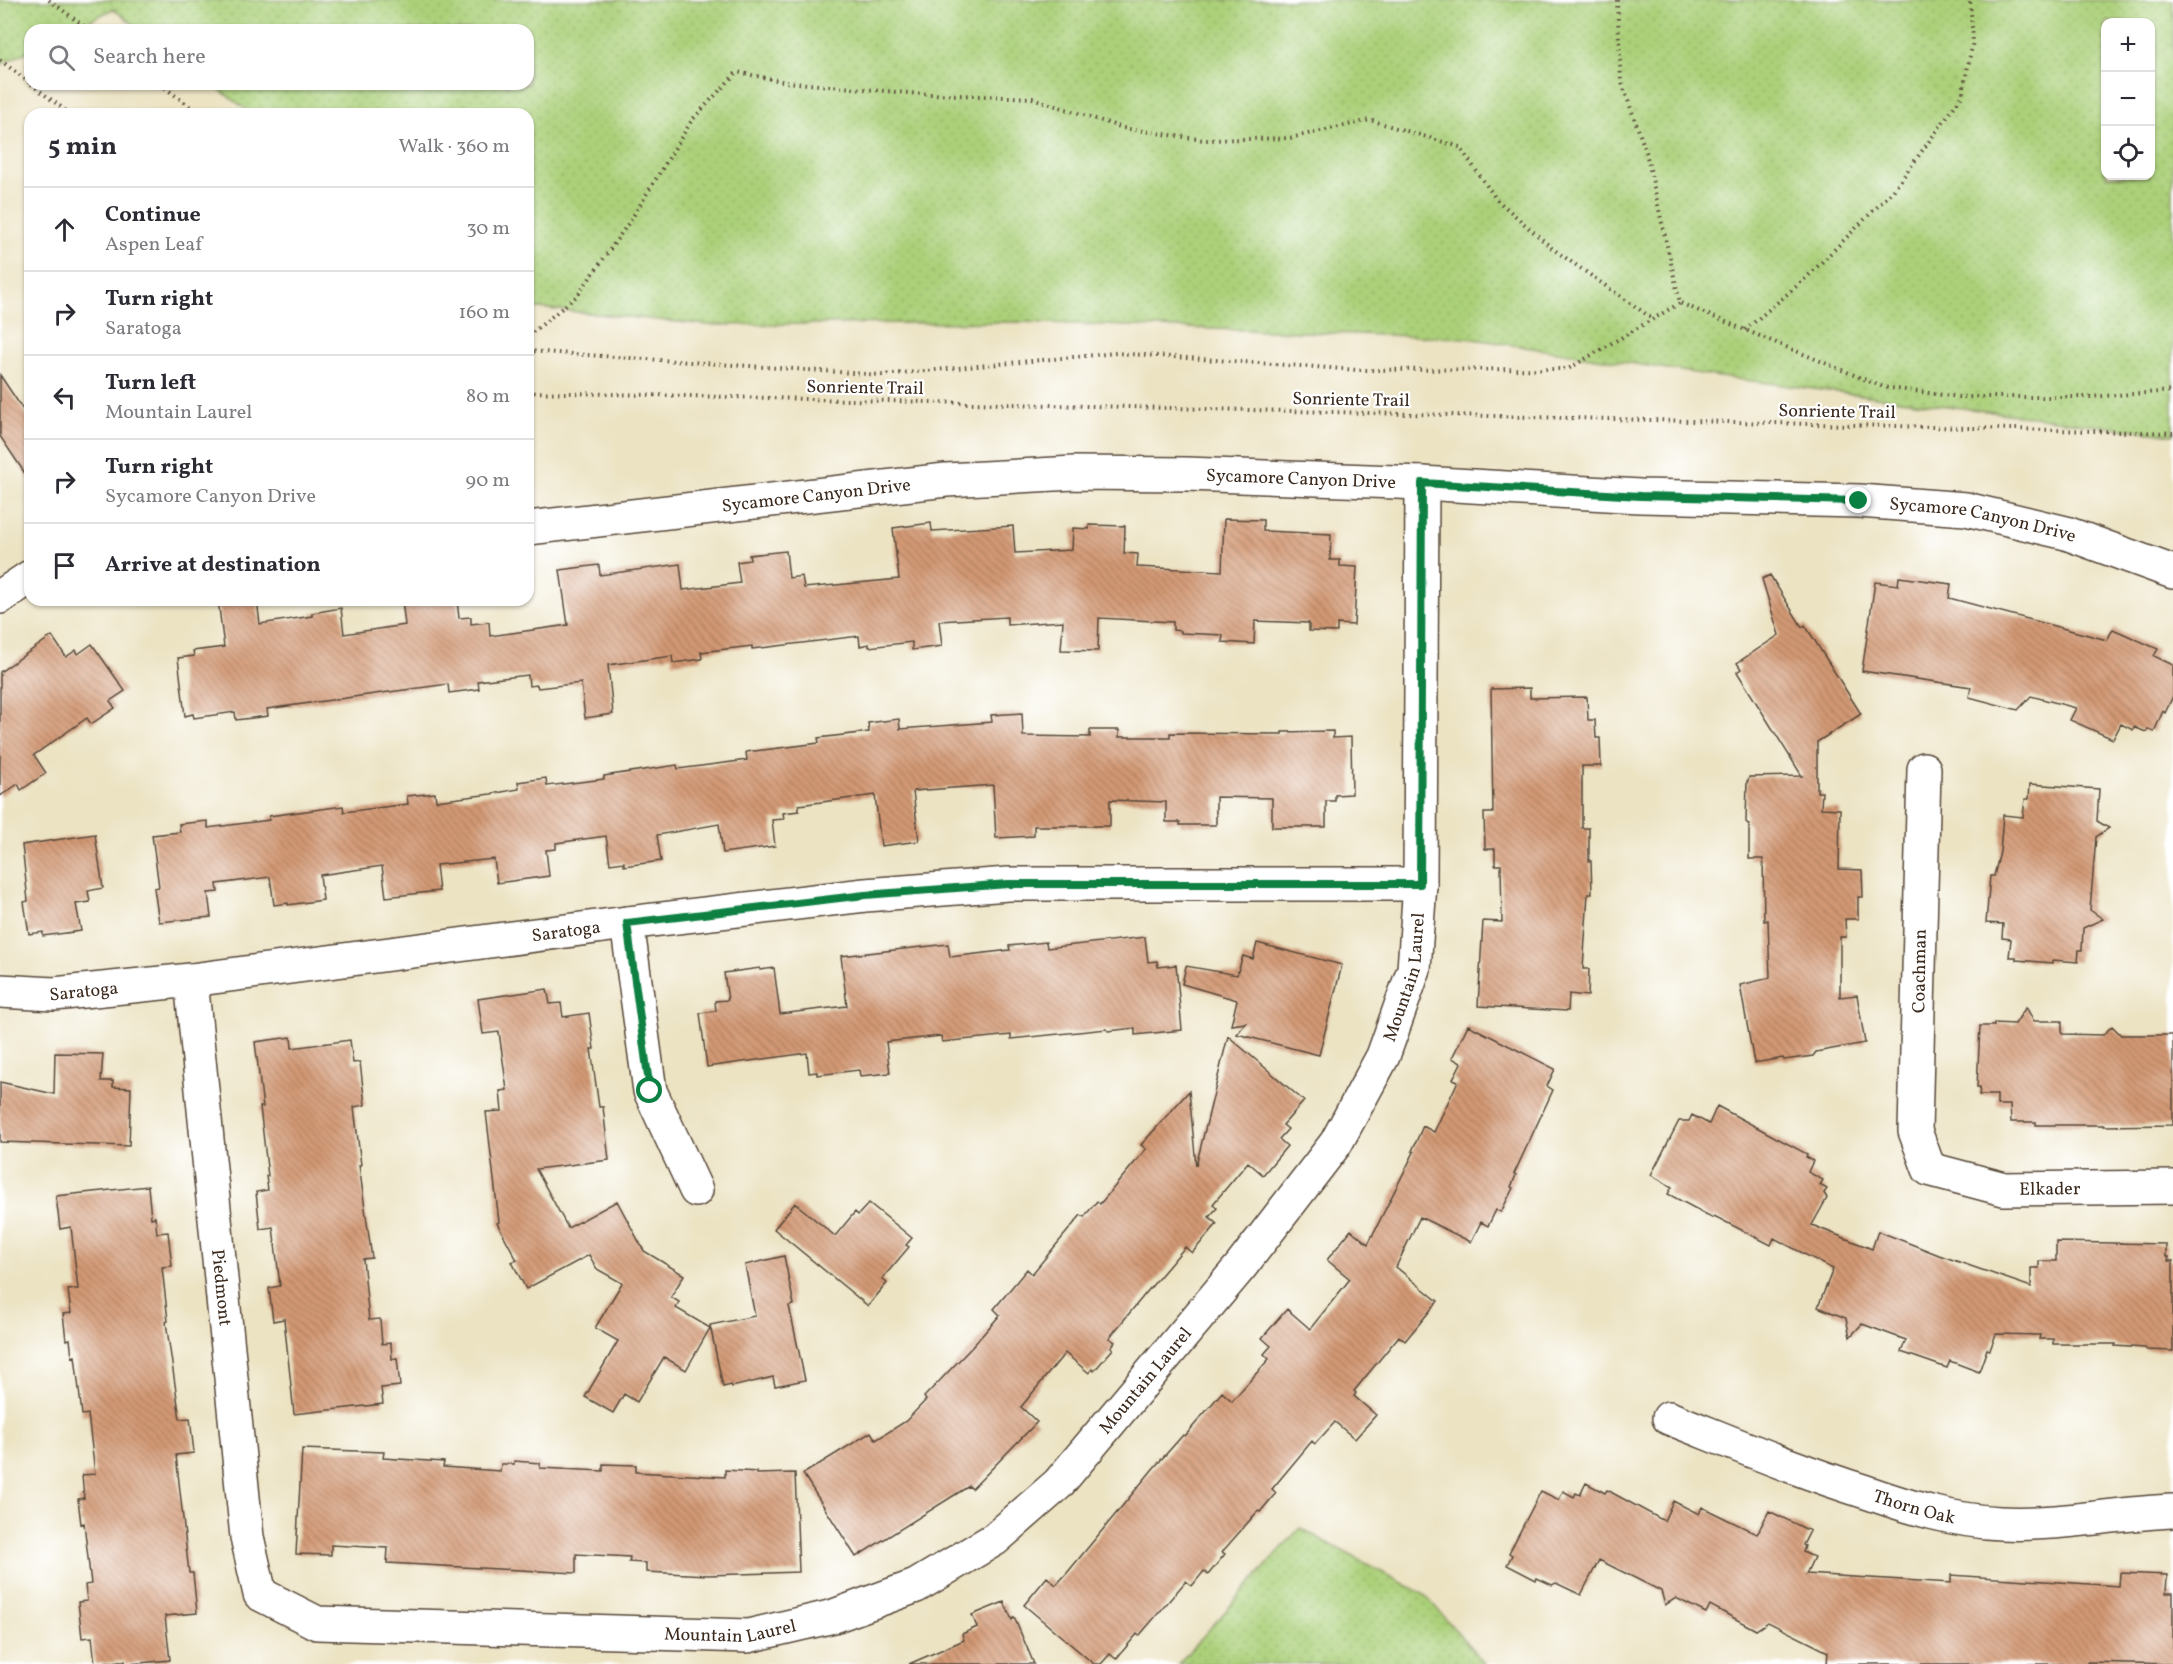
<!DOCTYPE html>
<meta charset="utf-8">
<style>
:root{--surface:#fff;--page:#f7f7f7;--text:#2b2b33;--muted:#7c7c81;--line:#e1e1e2}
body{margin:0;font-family:Vollkorn,serif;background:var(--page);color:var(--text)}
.controls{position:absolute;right:18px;top:18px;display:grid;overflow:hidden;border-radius:12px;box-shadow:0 2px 4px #0004}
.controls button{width:54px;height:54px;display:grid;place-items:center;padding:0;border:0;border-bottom:2px solid var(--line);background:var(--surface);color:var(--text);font:30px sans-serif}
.stop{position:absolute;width:18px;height:18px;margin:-14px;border:4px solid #0b8043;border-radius:50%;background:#fff}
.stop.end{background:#0b8043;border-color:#fff;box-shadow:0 2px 6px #0008}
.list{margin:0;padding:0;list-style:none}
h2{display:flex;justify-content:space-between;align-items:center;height:78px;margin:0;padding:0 24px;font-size:26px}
h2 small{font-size:20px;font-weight:400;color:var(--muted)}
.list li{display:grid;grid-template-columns:39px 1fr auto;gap:18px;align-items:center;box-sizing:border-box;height:84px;padding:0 24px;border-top:2px solid var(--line)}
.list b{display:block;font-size:22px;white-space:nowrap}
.list p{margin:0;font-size:20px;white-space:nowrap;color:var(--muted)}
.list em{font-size:20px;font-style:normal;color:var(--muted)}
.icon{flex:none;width:33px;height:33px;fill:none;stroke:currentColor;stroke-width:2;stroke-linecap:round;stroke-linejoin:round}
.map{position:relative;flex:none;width:2173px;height:1664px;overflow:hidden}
.search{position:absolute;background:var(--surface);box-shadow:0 2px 4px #0004;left:24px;top:24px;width:510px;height:66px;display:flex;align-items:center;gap:15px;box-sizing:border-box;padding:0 21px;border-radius:18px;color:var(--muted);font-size:22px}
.panel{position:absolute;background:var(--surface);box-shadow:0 2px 4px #0004;left:24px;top:108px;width:510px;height:498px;border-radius:18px}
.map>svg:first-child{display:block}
.grass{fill:url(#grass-dots);stroke:#737d4c;stroke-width:1.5;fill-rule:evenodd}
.building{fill:url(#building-back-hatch)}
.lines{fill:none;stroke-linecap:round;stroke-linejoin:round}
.minor-casing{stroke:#564637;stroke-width:36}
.path{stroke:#564637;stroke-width:4;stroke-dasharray:1.5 4.5;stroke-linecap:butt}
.minor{stroke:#fff;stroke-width:33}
.route{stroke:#0b8043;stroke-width:8}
.labels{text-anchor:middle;stroke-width:4.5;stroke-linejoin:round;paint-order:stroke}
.street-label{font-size:18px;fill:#3b2a1e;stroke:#fff}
</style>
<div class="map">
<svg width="2173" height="1664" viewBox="0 0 2173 1664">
<defs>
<pattern id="grass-dots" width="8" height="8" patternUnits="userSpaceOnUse" patternTransform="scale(1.5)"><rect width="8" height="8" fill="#abd079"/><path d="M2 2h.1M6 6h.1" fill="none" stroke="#94b368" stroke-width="1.8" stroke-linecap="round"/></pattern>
<pattern id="building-back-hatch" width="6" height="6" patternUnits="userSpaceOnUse" patternTransform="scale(1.5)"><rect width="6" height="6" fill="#d39974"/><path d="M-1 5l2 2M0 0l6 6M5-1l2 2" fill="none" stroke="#ac7d5f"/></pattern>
</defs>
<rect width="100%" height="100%" fill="#fff"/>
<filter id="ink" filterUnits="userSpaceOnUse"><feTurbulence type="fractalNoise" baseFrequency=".0167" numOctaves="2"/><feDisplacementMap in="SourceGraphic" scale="12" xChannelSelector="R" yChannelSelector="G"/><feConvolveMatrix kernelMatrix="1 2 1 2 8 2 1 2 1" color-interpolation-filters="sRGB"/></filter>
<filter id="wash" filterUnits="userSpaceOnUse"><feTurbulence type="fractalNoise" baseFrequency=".008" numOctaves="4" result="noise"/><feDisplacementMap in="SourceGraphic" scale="24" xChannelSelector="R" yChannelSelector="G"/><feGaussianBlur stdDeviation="1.35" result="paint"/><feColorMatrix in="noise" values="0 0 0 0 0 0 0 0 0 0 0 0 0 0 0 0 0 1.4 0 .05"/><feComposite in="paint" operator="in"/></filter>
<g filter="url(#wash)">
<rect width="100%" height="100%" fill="#ece3c3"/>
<path class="grass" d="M0,0H2173V435L1720,377L1467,338L1020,322L708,325L528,307V114H252L212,84H528V30H141L113,9L71,30H30V50L0,65ZM2106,22H2150V176H2106Z
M1300,1528L1425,1595L1485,1664H1178Z"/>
<g id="blocks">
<path class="building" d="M0,375L30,420V481L0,436Z
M1224,519L1263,520V531L1331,534L1330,560H1340V566L1357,567L1354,625L1337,624V632L1309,631V623L1255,621L1254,644L1222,642L1223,635L1181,633V631L1173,630V622L1099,618L1098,651L1061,650L1063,621L1007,625V617L939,621L942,646L912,650V642L869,647V644L860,646L859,636L752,649V646L701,652L702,659L673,663L672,656L608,665L613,714L585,718L581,683L538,688L537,685L529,686L528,675L478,681L479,689L449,693L448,684L382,693L267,709L268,716L236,720L235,712L194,718L193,714L185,716L178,658L194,656L193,651L224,647L218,600H257L260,624L312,616V613L341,608L344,634L405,625L402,600H457L459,618L471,617V624L489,622L490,636L568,625L560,570L599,565L600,575L680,564L683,590L740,583L737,562L750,560L749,555L786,551L789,578L802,576L804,588L899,579L893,528L931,523L932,531L1013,526L1015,553L1072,550L1073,528L1089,529V525L1125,526L1124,553L1138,554L1137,567L1222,571Z
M1770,575L1802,627L1805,625L1861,714L1817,742V792H1822L1821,808L1840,809L1839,869L1862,870L1863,897H1858V919H1845L1846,937H1840V997L1857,995L1865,1043L1816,1052L1813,1056L1784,1060L1783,1058L1754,1063L1740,985L1770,978L1768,920L1764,921L1763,859H1749V825L1746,822L1747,781H1748L1749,777L1802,776L1737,672L1741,669L1737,663L1779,635L1762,579Z
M1899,577L1951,584L1949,598L2107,640L2113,629L2158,649L2154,656L2173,665V696L2165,713L2163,711L2154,732L2148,729L2146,732L2134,727L2133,730L2121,724L2113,739L2070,720L2076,708L2031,696L2018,710L1969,697L1971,687L1862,671L1875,582L1898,585Z
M52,636L66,657L76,650L78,654L92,644L125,691L110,701L115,708L91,724L87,718L34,755L46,773L21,790L18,784L0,796V672Z
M1530,688V698L1587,697L1588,720H1595L1596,738H1600L1601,766H1582V828H1589V861H1591L1592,894H1588L1583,969H1589L1588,996L1569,994L1568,1011L1478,1006L1483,921L1502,922L1501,865H1495V849H1485L1484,813H1493L1491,689Z
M1022,713L1023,736L1090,737V730H1119V737H1170V733L1282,734V732L1333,731V738L1351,737L1352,794L1335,795V801H1326V827H1272V798L1216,797V825H1180V822H1166V802L1110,800V826H1034V836L996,838L993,785L913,791L919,841L881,846L875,795L799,805V811L783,813L784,819L772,820L775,846L723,853L719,824L657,835L661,861L624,866V862L610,864L606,836L556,843V849L546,850L549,876L497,883L494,859L436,865L439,891L386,897L382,866L320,875L323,900L288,905V903L274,905L270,877L217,884L218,892L208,893L211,917L159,922L154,888L159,887L152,835L180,832L179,824L208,821V828L269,820V816L343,806L344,812L408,804L407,796L435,793L436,801L491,794L519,789L518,782L546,778L547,786L604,779V776L677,765L678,769L747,760L746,752L819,743L818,738L869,732L868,723L899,719L900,729L992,722L991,715Z
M2030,784L2099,789L2097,821L2109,828L2096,837L2090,910L2103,919L2083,928L2082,950H2079L2078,962L2053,960V963L2016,960V957H2009L2011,939L2002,938L2003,924L1986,923L1990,876H1994L2000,852L2003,815L2023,817L2025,799H2029Z
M95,834L103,888L88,891L90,902L76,904L81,931L43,936V932L29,934L24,902L28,901L22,845Z
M1145,937L1148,962L1157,961L1158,967L1176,965L1182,1030L1135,1035V1028L1108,1031L1107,1029L1011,1039V1035L942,1042L941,1036L886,1042L890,1073L860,1076L859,1070L817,1075V1072L809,1073L807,1053L707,1067L700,1013L716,1011L715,1001L728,1000L724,973L760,968V970L774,968L780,1014L847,1006L841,956L948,944L950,957L1010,950L1009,946L1046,942L1047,948Z
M1257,943L1342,965L1319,1055L1237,1034L1246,1023L1231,1025L1237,1000L1182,984L1186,966L1237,975L1243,956L1253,959Z
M547,989L550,1004L561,1003L563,1017L589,1013L594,1049H591L599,1107H603L609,1160L536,1169L568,1228L617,1201L644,1251L684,1275L671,1297L679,1302L676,1308L710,1328L686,1370L664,1357L637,1402L624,1394L613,1413L585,1397L618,1341L595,1328L622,1283L597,1269L589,1255L526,1289L512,1262L517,1260L497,1223L499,1222L486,1112L502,1111L500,1091L507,1090L499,1032L483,1034L478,999Z
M2026,1007L2034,1021H2062V1034L2103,1035L2112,1026L2121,1035H2173V1125L2103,1126V1125H2036V1122H2011L2010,1105H1997V1095H1979L1980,1087H1977L1980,1026H1994V1023L2015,1024Z
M1468,1025L1555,1069L1547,1086L1553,1090L1514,1174L1516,1175L1511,1187L1513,1188L1501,1212L1496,1210L1488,1226L1481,1222L1471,1242L1420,1217L1396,1267L1438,1301L1405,1341L1399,1336L1354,1391L1356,1393L1354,1396L1376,1415L1355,1439L1335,1422L1315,1444L1312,1441L1272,1489L1276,1493L1260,1512L1258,1511L1222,1552L1225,1554L1208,1575L1204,1571L1192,1586L1186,1581L1139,1636L1137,1634L1116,1659L1110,1654L1101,1664H1094L1024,1605L1047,1577L1056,1585L1067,1573L1152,1470L1183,1435L1185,1436L1222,1392L1232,1401L1269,1359L1264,1354L1271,1346L1262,1338L1287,1309L1310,1329L1350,1279L1327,1260L1351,1230L1368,1244L1414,1152L1412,1151L1423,1126L1434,1132L1458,1081L1453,1079L1461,1063L1452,1058Z
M1228,1036L1304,1101L1283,1125L1288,1129L1279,1139L1287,1146L1263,1175L1248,1162L1213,1204L1217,1208L1209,1217L1217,1224L1192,1253L1185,1247L1146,1293L1109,1338L1115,1342L1111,1347L1113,1349L1094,1371L1092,1369L1089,1373L1065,1353L1021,1407L1037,1422L972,1489L969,1486L856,1557L803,1474L871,1432L876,1440L906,1421L926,1400L924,1397L972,1347L1000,1315L994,1309L1027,1269L1032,1274L1081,1215L1084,1217L1097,1201L1100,1204L1146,1149L1141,1145L1189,1091L1196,1166Z
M291,1037L292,1048L350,1040L353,1063L360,1062L365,1105L354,1107L361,1165H359L372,1258L363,1259L369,1320L380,1319L382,1344L391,1343L392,1359L397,1358L400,1386L381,1388L383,1404L294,1414L284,1319L273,1321L269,1288L280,1286L273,1227L260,1229L256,1192L268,1190L266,1176H268L260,1107H263L255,1042Z
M55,1053L103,1054L101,1081H113V1087L131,1088L129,1146L0,1142V1082L54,1094Z
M1717,1106L1807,1154L1806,1157L1813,1161L1808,1172L1823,1180L1820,1185L1827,1189L1824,1193L1827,1198L1812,1225L1872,1249L1878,1231L1939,1255L2031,1287V1268H2039V1261H2056V1242L2166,1244V1257H2169L2168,1261H2173V1351L2147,1350L2145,1348L2115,1346L2116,1344H2053V1339H2039L2040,1335L1996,1334L1990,1350L1987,1349L1979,1372L1950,1361L1947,1368L1901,1352L1906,1340L1862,1324L1850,1337L1846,1318L1818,1307L1833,1269L1774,1238L1771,1245L1714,1216L1713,1218L1668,1194L1672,1187L1651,1175L1679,1121H1689L1692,1115L1709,1124Z
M148,1186L151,1218L155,1217L157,1233L168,1232L172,1266L162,1267L168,1321L166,1322L180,1419L190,1418L194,1453L176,1455L189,1573H193L197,1613L165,1616L170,1660L130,1664H125V1661L95,1664L92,1637L82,1638L78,1602L87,1601L85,1585L91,1584L84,1523L81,1524L78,1499L84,1498L82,1475L95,1474L88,1414L82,1415L75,1356L72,1357L70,1339L66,1340L63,1314L71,1313L68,1290L78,1289L71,1227L60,1229L56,1196Z
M795,1203L835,1236L855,1212L858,1215L869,1203L912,1238L906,1245L909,1247L882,1279L887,1283L868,1306L774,1229Z
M784,1256L794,1305L789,1306L805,1380L775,1386L773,1377L732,1387L731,1385L723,1387L710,1325L755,1316L745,1265Z
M302,1449L384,1452L383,1458L444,1462L443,1467L500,1471L501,1464H514V1461L540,1463V1468L603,1471V1464L636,1465V1472L725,1477V1470L757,1472V1474L795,1473L799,1572L708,1575L646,1572V1563L629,1562L630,1557L576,1554V1573L387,1563L388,1548L331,1545V1555L296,1554Z
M1586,1483L1605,1493L1607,1490L1664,1521L1673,1501L1699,1514L1702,1507L1757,1534L1769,1511L1810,1531L1803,1545L1805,1546L1803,1552L1814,1557L1806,1574L1951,1583V1575L2119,1586L2120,1573L2167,1575L2166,1593H2173V1664L2087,1662V1664H1827L1828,1652L1768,1622L1756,1630L1710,1605L1706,1613L1676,1598L1665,1605L1661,1591L1599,1560L1581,1595L1556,1583L1552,1585L1537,1578L1536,1580L1507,1565L1512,1555L1509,1553L1541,1491L1559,1500L1563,1491L1574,1497L1576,1493L1580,1495Z
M1004,1602L1012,1620L1014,1617L1034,1664H909L964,1640L962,1634L977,1627L972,1615Z"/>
</g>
</g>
<g filter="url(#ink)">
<use href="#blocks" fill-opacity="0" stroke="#564637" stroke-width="1.5"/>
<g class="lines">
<defs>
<g id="minor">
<path id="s1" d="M528,528L946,480L1074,473L1187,474L1422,483L1640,496L1859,501L1966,509L2066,533L2173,572"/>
<path d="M0,597L30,577"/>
<path id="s2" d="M1924,769L1915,1131L1929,1169L2004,1189L2173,1187"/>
<path d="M627,923L650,1091L696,1190"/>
<path id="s3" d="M191,980L247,1537L260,1594L317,1623L748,1636L834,1616L916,1586L995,1539L1058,1484L1241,1266L1336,1143L1383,1056L1414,969L1420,884L1422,483"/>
<path id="s4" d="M0,991L54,994L191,980L627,923L865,895L1008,884H1420"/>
<path id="s5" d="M1669,1418C1735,1444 1799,1471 1866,1492C1909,1507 1954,1521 2000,1523C2057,1526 2116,1513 2173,1511"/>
</g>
</defs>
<use href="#minor" class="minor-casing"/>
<path class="path" d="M49,0L89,30
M1617,0L1621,80L1646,152L1680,303L1883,387L1959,397H2090L2173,391
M0,60L30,83
M31,84L70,114
M160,84L200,114
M1745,330L1806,278L1893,191L1962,96L1973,41L1970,0
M528,336L578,295L632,218L692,120L737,72L786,82L908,93L1032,98L1123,128L1204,140L1290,138L1370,120L1460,147L1496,199L1553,249L1653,319
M528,351L882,375L1116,353L1358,370L1568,369L1680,303
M528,392L2173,433"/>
<use href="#minor" class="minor"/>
</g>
</g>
<g class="lines" filter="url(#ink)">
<path class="route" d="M650,1091L627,923L865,895L1008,884H1420L1422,483L1640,496L1859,501"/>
</g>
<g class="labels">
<g class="street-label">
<text transform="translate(865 387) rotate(1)" y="6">Sonriente Trail</text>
<text transform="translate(1351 399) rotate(1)" y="6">Sonriente Trail</text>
<text transform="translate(1837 411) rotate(1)" y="6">Sonriente Trail</text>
<text dy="6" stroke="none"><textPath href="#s1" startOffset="776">Sycamore Canyon Drive</textPath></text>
<text dy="6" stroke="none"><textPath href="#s1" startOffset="290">Sycamore Canyon Drive</textPath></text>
<text dy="6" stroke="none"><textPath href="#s1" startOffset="1460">Sycamore Canyon Drive</textPath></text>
<text dy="6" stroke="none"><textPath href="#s4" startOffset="570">Saratoga</textPath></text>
<text transform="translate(1919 971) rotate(-89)" y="6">Coachman</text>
<text dy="6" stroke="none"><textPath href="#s3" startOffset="2086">Mountain Laurel</textPath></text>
<text dy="6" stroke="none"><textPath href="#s4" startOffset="84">Saratoga</textPath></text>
<text dy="6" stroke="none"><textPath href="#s2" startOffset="526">Elkader</textPath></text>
<text dy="6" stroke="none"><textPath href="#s3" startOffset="309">Piedmont</textPath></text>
<text dy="6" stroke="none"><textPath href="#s3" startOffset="1600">Mountain Laurel</textPath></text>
<text dy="6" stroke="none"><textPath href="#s5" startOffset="261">Thorn Oak</textPath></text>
<text dy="6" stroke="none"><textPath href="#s3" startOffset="1096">Mountain Laurel</textPath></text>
</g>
</g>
</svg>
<div class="controls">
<button>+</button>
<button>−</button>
<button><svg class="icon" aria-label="locate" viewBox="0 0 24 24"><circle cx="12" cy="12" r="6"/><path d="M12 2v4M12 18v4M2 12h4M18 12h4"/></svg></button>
</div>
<div class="stop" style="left:650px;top:1091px"></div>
<div class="stop end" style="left:1859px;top:501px"></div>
<div class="search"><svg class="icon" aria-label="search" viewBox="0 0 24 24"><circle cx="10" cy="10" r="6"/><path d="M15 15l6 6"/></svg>Search here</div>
<section class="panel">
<h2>5 min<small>Walk · 360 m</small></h2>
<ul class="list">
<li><svg class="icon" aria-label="ahead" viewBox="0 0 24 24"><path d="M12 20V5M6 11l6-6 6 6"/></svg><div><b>Continue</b><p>Aspen Leaf</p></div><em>30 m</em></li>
<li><svg class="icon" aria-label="right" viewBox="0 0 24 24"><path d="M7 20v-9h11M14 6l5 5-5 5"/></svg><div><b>Turn right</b><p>Saratoga</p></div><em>160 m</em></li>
<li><svg class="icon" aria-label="left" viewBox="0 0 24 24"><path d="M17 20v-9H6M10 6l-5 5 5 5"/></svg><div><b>Turn left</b><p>Mountain Laurel</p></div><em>80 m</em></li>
<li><svg class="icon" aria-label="right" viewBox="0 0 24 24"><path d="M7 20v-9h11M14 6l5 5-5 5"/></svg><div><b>Turn right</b><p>Sycamore Canyon Drive</p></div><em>90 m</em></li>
<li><svg class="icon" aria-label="arrive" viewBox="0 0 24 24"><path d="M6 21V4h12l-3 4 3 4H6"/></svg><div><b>Arrive at destination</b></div></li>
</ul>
</section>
</div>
